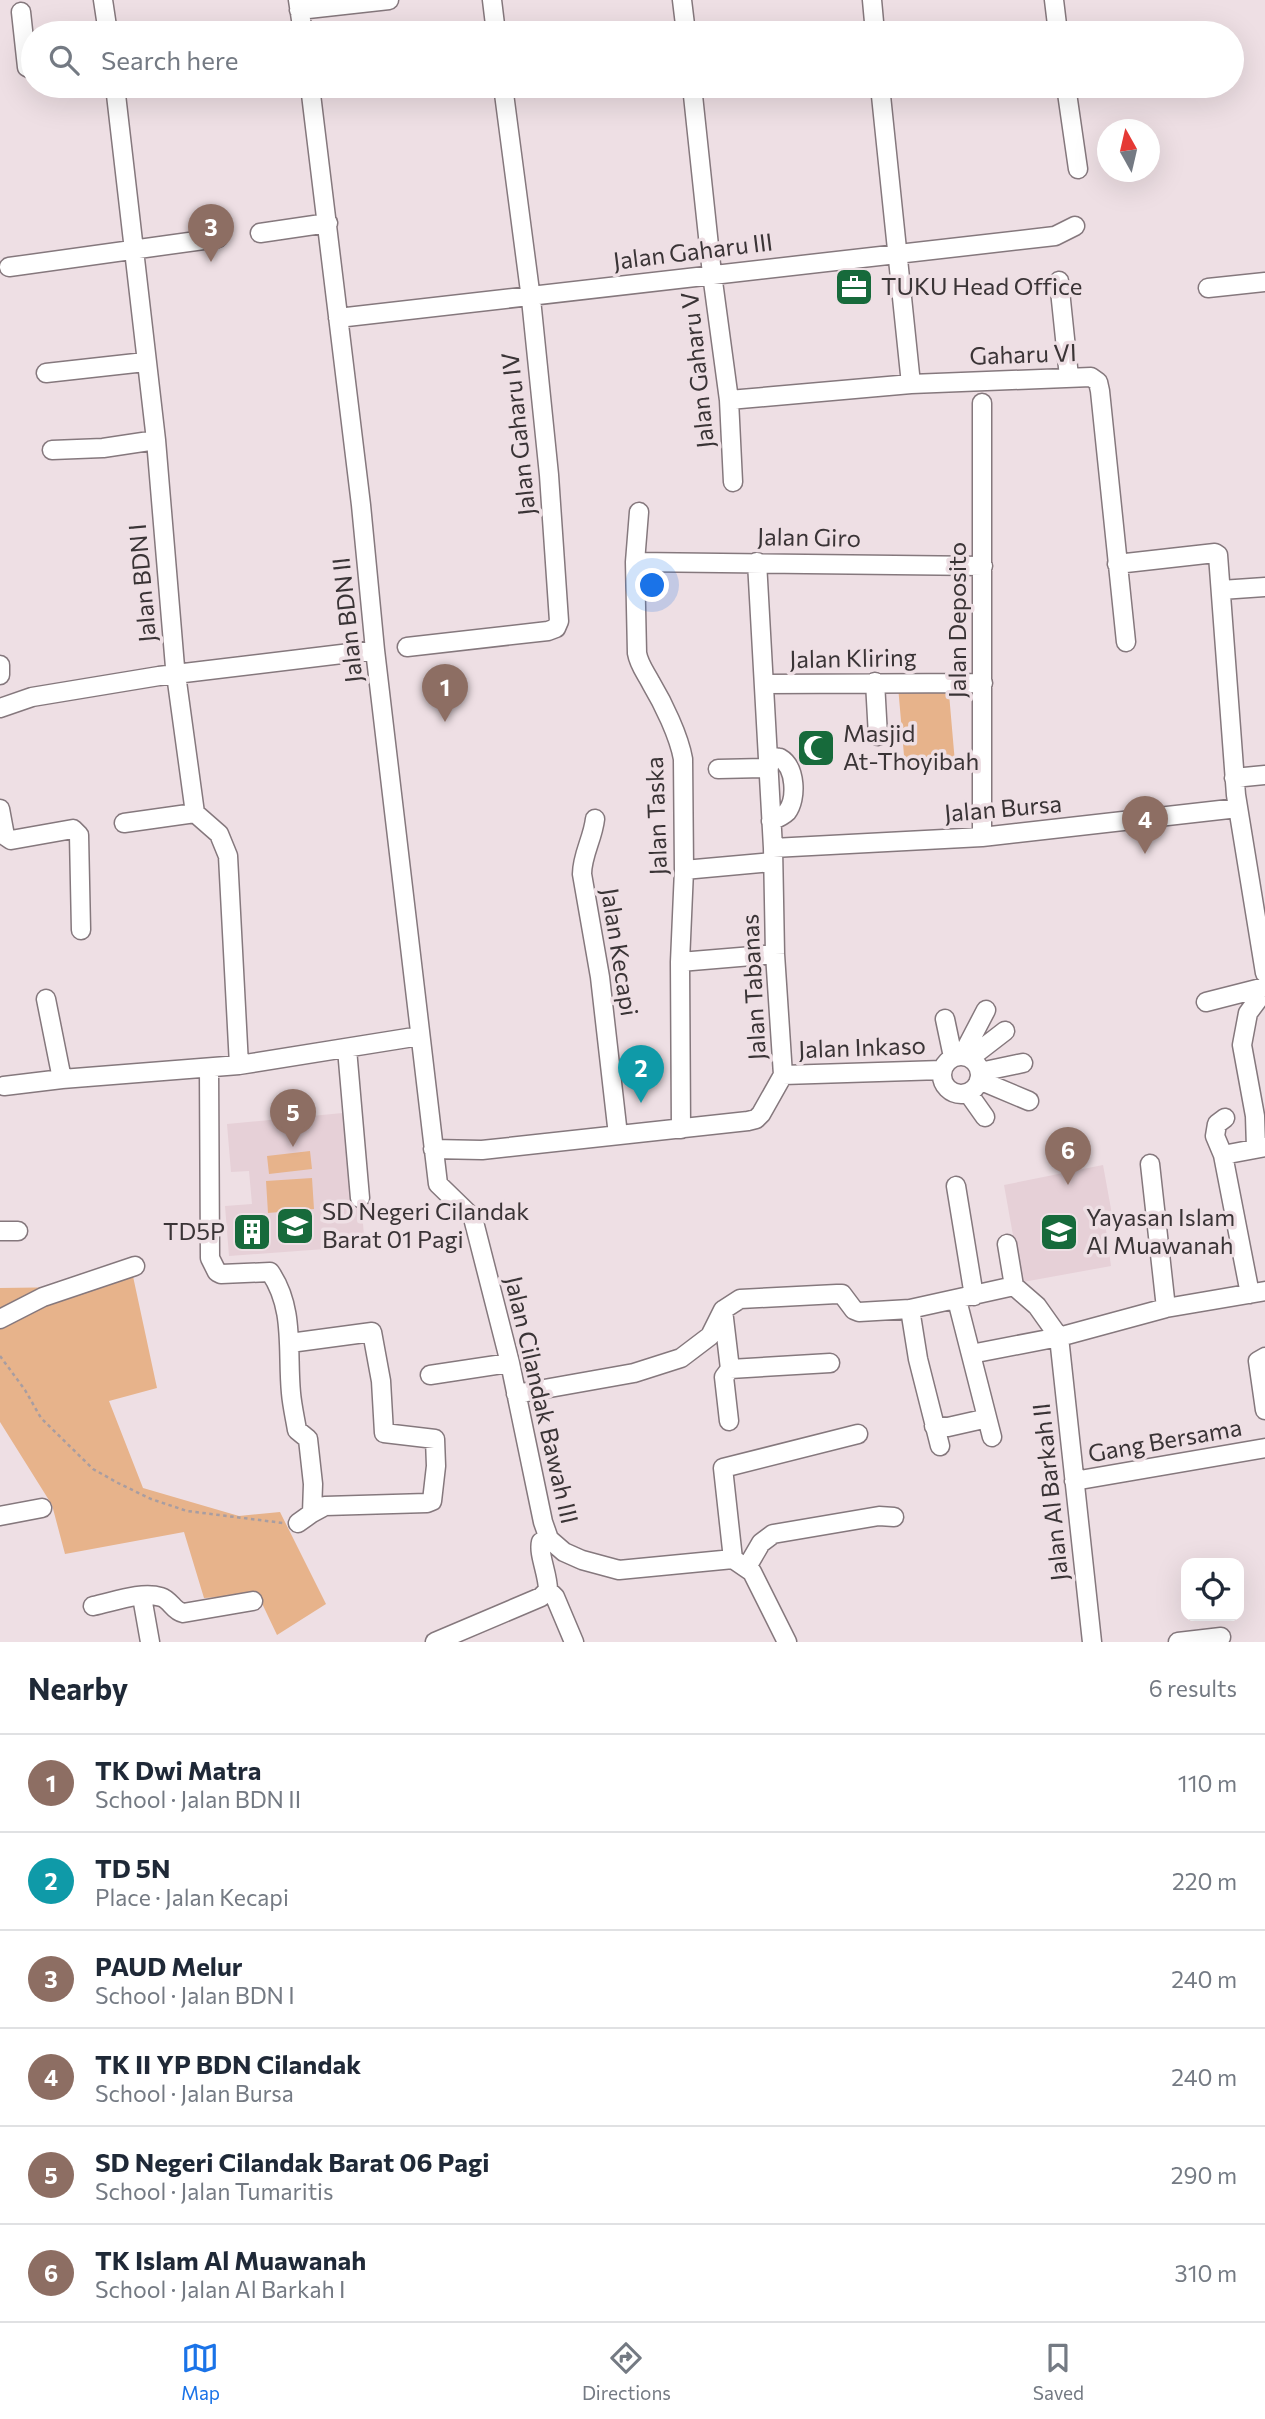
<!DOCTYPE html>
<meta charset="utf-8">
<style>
:root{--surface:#fff;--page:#f2f2f3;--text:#1f2937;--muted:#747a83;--line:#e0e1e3;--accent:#1a73e8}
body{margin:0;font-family:Commissioner,sans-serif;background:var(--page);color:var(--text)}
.controls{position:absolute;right:21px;bottom:21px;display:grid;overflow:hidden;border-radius:14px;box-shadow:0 7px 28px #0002}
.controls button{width:63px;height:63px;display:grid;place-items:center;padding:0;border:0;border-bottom:2px solid var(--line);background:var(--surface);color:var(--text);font:35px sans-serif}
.compass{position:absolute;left:1097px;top:119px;width:63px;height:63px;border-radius:50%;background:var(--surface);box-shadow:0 7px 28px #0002;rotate:352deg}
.you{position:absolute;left:653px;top:586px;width:24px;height:24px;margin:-18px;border:5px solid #fff;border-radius:50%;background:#1a73e8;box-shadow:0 0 0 10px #1a73e833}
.badge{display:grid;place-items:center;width:46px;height:46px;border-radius:50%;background:var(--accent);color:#fff;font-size:23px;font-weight:700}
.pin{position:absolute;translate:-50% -58px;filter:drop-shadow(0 2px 4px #0008)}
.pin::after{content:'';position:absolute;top:37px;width:24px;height:21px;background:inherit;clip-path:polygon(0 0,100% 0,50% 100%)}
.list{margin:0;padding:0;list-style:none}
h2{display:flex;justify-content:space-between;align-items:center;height:91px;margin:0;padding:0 28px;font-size:30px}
h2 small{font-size:23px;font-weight:400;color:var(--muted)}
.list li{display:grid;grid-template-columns:46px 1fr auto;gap:21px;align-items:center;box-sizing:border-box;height:98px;padding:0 28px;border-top:2px solid var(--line)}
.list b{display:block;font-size:26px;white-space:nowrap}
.list p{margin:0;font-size:23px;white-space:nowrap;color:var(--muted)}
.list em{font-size:23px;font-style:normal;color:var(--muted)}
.icon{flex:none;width:38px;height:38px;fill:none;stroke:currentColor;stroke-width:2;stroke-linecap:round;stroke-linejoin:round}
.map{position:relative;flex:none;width:1265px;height:1642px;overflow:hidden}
.search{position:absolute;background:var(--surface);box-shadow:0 7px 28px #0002;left:21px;right:21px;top:21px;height:77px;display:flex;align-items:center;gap:18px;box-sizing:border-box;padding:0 24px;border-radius:38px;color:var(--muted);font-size:26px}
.sheet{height:679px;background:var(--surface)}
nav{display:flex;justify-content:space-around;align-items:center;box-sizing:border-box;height:98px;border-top:2px solid var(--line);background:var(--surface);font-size:19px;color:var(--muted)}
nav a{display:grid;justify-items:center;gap:4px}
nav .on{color:var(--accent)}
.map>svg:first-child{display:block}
.built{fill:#e6d0d7}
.green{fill:#e7b38b}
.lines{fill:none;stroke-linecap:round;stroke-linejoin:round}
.minor-casing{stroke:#85787d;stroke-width:21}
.path{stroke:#a89da1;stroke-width:2.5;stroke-dasharray:3.5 3.5;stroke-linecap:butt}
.minor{stroke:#fff;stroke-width:18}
.labels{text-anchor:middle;stroke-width:7;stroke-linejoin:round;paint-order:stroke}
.street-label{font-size:24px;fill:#3a3436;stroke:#eedfe4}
.poi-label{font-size:24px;fill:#3a3436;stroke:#eedfe4;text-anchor:start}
</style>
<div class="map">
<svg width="1265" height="1642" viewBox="0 0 1265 1642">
<rect width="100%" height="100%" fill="#eedfe4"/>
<path class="built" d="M353,1112L365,1246L229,1256L225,1206L252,1204L249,1171L231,1172L227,1124Z
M1103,1165L1113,1220L1105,1222L1111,1266L1023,1282L1021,1273L1015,1274L1014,1241L1004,1185Z"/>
<path class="green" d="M948,682L955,763L905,767L898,686Z
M310,1151L312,1169L269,1174L267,1156Z
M312,1178L314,1209L268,1213L266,1181Z
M131,1267L157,1388L109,1401L143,1488L239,1516L280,1512L326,1604L277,1635L258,1595L204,1598L184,1532L65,1554L52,1505L0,1422V1288L76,1287L79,1274Z"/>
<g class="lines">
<defs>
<path id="minor" d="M103,0L108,33
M298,0L303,33
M492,0L496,33
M682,0L686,33
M872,0L875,33
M1054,0L1058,33
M299,10L389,0
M21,12L27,67L33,70
M115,86L156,440L175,667L195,813L219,834L228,856L239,1065
M310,86L361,505L375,650L438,1184L473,1218L510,1363L543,1522L549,1539L564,1552L582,1560L619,1570L733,1559L752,1572L787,1642
M692,86L712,274L729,400L733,482
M880,86L911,384
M1066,86L1078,169
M260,233L328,223
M9,267L218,238
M1059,281L1069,377
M1208,288L1265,282
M338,318L1055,236L1075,226
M46,373L145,362
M729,400L911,384L1091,377L1098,382L1100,391L1126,642
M52,450L103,448L156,440
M639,512L635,562L637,653C639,665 646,673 651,683C663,703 679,736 683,759L684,870L680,962L681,1129
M635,562L983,566
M1117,564L1215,553L1218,555L1236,795L1265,973
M1221,590L1265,587
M407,647L548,631L556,628L559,621L549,475L531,299L503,86
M0,665V675
M875,682L878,736
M765,684L983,683
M0,708L32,697L159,676L375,650
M769,756C770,756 779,758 780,758C796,767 797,799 787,812C783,816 776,819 771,821
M718,769L769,768
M1234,778L1265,775
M0,809L5,836L11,840L73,829L79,835L81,930
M595,819C593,838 582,855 582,874L600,977L618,1135
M124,823L195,813
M982,837V403
M773,848L982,837L1238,808
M684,870L772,862
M680,962L775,954
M46,999L62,1079
M1206,1002L1265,987
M945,1019L953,1057
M347,1049L360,1198
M942 1075a19 19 0 1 1 38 0a19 19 0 1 1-38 0Z
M962,1056L986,1010
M970,1058L1005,1031
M209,1068L210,1258L217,1272L221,1274L270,1272C295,1308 287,1351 291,1393C292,1405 295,1418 297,1430L308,1439L313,1484L312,1513L298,1523
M980,1072L1023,1063
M783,1075L942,1070
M979,1080L1029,1101
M4,1086L62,1079L239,1065L420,1036
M968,1093L985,1117
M1225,1118L1217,1124L1215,1136L1223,1155L1250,1294
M1256,1148L1255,1116L1242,1045L1248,1013L1265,990
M433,1149L482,1150L748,1121L756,1119L761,1114L783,1075L775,954L773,848L757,562
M1223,1155L1265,1147
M1150,1164L1166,1308
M956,1186L974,1296
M0,1231H18
M1007,1244L1014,1286
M1014,1286L1037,1306L1059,1337L1092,1642
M957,1300L992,1437
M910,1309L918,1359L940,1446
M723,1310L730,1369L724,1377L729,1421
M0,1319L43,1297L135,1266
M290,1343L372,1332L381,1381L384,1433L435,1439L436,1466L432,1501L427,1503L325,1506L312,1513
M971,1354L1059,1337L1166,1308L1265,1291
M1265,1357L1258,1361L1265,1410
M730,1369L830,1363
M430,1375L510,1363
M516,1394L634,1373L681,1358L710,1336L723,1310L740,1299L837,1294H842L854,1310L859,1312L910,1309L1014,1286
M934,1426L948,1427L979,1420
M1074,1481L1265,1448
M0,1516L42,1508
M733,1559L723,1468L858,1434
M747,1567L761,1543L773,1534L879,1516L894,1517
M548,1590L555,1597L574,1642
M142,1597L150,1642
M93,1606C113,1602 141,1591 161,1597C171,1600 173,1611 183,1613L253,1601
M435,1642L541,1597L548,1590C548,1574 538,1554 541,1542L549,1539
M1178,1642L1221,1637"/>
</defs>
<use href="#minor" class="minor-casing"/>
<path class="path" d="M0,1356L25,1390L41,1418L93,1469L118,1483L151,1499L187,1511L283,1523"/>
<use href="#minor" class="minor"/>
</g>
<defs>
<symbol id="office-square" viewBox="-11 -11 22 22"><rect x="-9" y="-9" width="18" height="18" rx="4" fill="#176a3b" stroke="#eedfe4"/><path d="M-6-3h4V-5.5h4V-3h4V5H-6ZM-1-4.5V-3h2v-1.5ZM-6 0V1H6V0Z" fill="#fff"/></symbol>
<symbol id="mosque-square" viewBox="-11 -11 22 22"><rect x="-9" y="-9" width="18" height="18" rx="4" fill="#176a3b" stroke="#eedfe4"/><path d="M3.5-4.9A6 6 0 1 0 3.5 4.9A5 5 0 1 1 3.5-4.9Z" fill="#fff"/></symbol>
<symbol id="school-square" viewBox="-11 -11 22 22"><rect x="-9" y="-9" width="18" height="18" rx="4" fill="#176a3b" stroke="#eedfe4"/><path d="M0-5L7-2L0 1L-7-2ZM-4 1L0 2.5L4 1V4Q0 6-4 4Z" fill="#fff"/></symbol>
<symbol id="building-square" viewBox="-11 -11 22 22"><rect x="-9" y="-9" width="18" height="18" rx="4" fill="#176a3b" stroke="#eedfe4"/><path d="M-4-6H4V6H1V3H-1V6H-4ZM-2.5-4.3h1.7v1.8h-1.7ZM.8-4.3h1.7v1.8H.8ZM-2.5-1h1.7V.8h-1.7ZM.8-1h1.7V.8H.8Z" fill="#fff"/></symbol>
</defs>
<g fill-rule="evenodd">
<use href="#office-square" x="832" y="265" width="44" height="44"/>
<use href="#mosque-square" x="794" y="726" width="44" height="44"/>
<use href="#school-square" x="273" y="1204" width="44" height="44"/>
<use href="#building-square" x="230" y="1210" width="44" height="44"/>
<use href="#school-square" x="1037" y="1210" width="44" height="44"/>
</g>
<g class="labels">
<g class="street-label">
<text transform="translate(693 252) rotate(-7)" y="8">Jalan Gaharu III</text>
<text transform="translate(1023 355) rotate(-2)" y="8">Gaharu VI</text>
<text transform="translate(698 370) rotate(-96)" y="8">Jalan Gaharu V</text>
<text transform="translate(519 434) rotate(-96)" y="8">Jalan Gaharu IV</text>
<text transform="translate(809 538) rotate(1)" y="8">Jalan Giro</text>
<text transform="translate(143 583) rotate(-95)" y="8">Jalan BDN I</text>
<text transform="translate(348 620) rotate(-96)" y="8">Jalan BDN II</text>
<text transform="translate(958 620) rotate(-90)" y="8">Jalan Deposito</text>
<text transform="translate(853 659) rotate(-1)" y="8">Jalan Kliring</text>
<text transform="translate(1003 809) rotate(-5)" y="8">Jalan Bursa</text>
<text transform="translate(657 816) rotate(-92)" y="8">Jalan Taska</text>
<text transform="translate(619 952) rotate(81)" y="8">Jalan Kecapi</text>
<text transform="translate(754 987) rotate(-93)" y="8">Jalan Tabanas</text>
<text transform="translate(862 1048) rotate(-2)" y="8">Jalan Inkaso</text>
<text transform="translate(541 1400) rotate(77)" y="8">Jalan Cilandak Bawah III</text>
<text transform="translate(1165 1441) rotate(-10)" y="8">Gang Bersama</text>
<text transform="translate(1051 1492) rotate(-96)" y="8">Jalan Al Barkah II</text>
</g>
<g class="poi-label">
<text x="881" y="295">TUKU Head Office</text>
<text x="843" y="742">Masjid<tspan x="843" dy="28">At-Thoyibah</tspan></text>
<text x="322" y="1220">SD Negeri Cilandak<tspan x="322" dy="28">Barat 01 Pagi</tspan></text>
<text x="1086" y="1226">Yayasan Islam<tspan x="1086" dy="28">Al Muawanah</tspan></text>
<text x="225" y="1240" text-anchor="end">TD5P</text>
</g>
</g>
</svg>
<div class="controls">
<button><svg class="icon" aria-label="locate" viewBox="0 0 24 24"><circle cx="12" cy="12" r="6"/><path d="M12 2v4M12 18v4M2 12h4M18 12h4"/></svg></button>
</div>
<svg class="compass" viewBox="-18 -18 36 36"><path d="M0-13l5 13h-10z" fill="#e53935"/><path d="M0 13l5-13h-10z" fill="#747a83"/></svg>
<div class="you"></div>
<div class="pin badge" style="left:445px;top:722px;background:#8d6e63">1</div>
<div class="pin badge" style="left:641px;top:1103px;background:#0f9aa8">2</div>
<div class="pin badge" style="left:211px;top:262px;background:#8d6e63">3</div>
<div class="pin badge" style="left:1145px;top:854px;background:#8d6e63">4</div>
<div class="pin badge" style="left:293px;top:1147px;background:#8d6e63">5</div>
<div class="pin badge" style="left:1068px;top:1185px;background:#8d6e63">6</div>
<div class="search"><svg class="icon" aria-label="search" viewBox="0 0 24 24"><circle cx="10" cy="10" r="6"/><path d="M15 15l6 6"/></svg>Search here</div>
</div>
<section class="sheet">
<h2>Nearby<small>6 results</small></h2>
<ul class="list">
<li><span class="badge" style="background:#8d6e63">1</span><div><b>TK Dwi Matra</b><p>School · Jalan BDN II</p></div><em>110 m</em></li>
<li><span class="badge" style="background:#0f9aa8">2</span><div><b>TD 5N</b><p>Place · Jalan Kecapi</p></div><em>220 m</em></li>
<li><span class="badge" style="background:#8d6e63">3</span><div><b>PAUD Melur</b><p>School · Jalan BDN I</p></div><em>240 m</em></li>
<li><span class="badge" style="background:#8d6e63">4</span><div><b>TK II YP BDN Cilandak</b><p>School · Jalan Bursa</p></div><em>240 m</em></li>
<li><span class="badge" style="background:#8d6e63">5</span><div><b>SD Negeri Cilandak Barat 06 Pagi</b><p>School · Jalan Tumaritis</p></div><em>290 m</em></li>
<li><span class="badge" style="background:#8d6e63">6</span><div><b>TK Islam Al Muawanah</b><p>School · Jalan Al Barkah I</p></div><em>310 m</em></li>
</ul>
</section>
<nav>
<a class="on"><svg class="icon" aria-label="map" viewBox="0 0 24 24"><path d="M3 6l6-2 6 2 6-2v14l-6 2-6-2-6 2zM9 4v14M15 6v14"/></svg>Map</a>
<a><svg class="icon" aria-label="directions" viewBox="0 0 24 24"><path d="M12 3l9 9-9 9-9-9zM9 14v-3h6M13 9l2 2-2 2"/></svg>Directions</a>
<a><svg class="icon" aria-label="saved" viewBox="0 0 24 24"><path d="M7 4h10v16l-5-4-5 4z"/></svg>Saved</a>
</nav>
